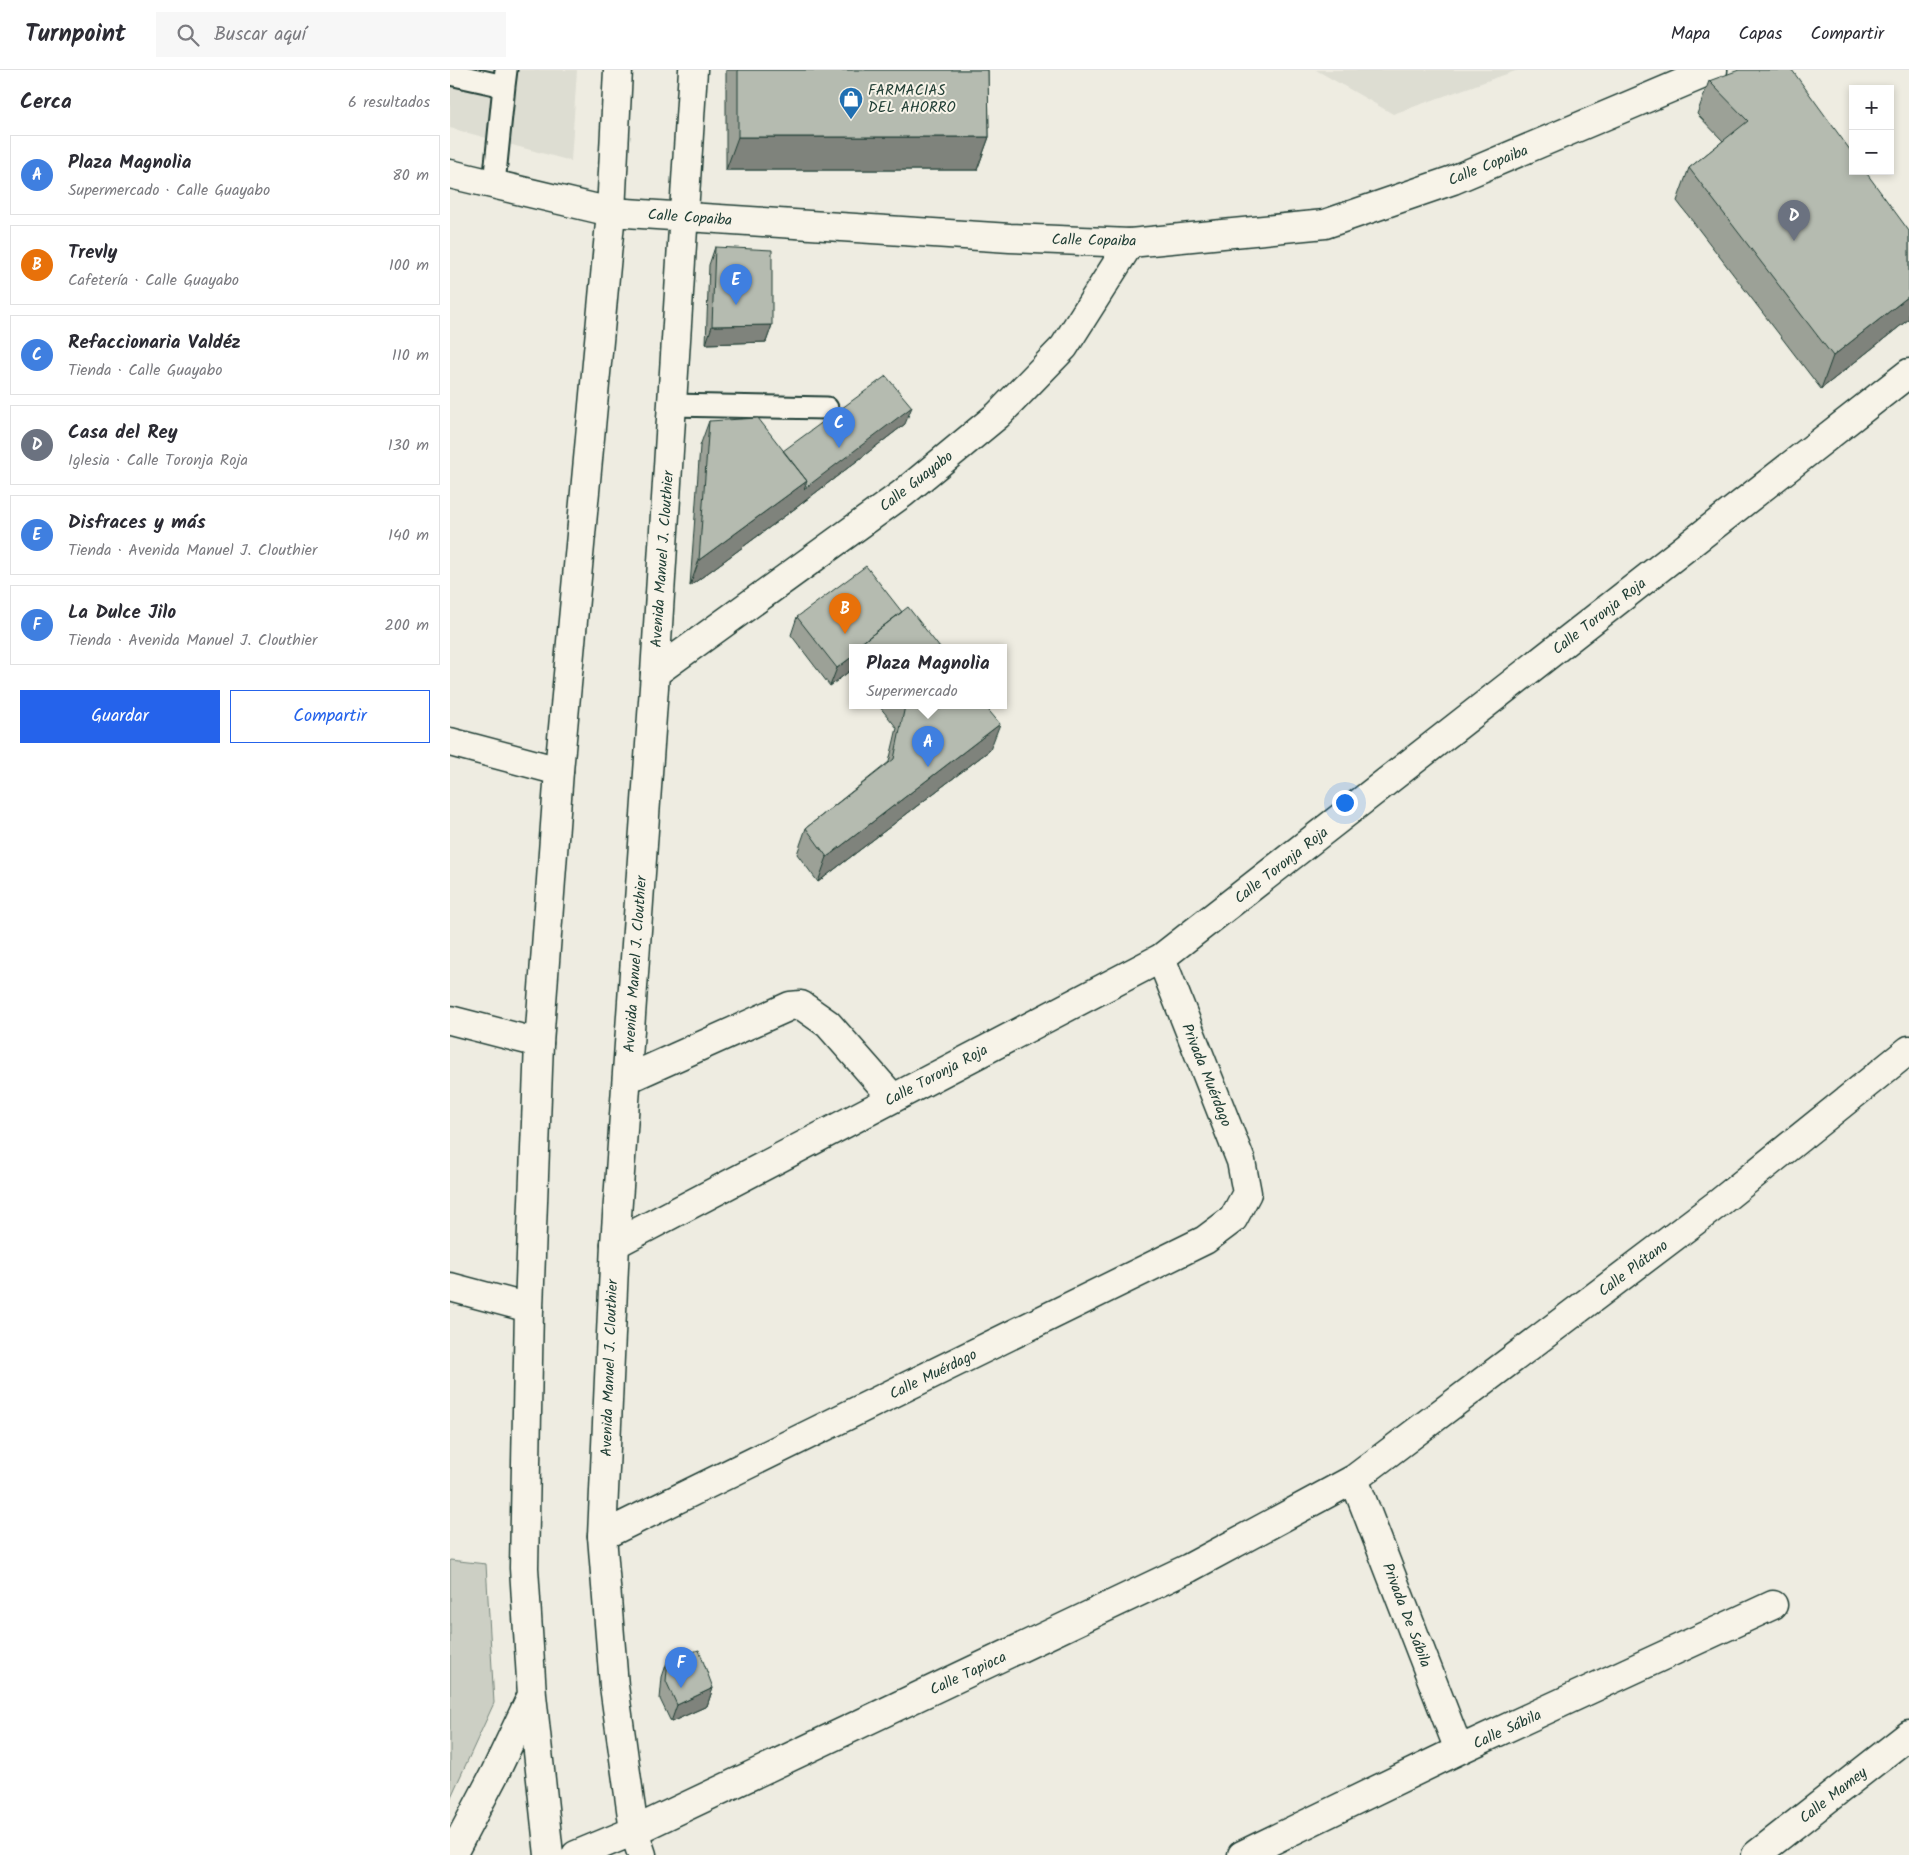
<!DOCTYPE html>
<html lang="es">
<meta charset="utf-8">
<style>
:root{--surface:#fff;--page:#f7f7f7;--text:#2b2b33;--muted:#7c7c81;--line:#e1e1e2;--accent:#2563eb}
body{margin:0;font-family:Kalam,sans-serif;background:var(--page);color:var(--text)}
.controls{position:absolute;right:15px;top:15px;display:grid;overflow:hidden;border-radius:0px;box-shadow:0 2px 8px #0003}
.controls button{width:45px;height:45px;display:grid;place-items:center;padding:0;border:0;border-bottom:1px solid var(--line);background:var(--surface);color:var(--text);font:25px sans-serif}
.you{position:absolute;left:894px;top:732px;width:18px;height:18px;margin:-12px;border:4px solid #fff;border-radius:50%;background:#1a73e8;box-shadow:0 0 0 8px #1a73e833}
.badge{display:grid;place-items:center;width:32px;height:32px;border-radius:50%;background:var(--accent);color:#fff;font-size:16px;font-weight:700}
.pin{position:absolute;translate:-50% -41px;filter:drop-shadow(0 1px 2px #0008)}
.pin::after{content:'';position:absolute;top:26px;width:18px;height:15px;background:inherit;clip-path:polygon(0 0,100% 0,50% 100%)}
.popup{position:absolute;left:399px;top:574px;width:158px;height:65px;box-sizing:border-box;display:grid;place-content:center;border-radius:0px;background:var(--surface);filter:drop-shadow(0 1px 4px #0005);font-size:16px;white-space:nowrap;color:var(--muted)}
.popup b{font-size:19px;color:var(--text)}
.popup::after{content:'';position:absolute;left:50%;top:100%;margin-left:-10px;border:10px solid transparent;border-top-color:var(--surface)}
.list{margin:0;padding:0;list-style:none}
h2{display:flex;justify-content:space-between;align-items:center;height:65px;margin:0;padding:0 20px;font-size:21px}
h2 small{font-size:16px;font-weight:400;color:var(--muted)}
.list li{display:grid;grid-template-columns:32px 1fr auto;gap:15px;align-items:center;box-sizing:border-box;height:80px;margin:0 10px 10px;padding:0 10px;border:1px solid var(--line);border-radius:0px}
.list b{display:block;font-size:19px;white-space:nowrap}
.list p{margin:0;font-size:16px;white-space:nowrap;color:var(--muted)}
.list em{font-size:16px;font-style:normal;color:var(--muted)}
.actions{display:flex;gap:10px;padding:15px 20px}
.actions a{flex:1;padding:11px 0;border:1px solid var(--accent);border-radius:0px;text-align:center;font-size:18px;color:var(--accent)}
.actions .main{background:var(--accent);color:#fff}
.icon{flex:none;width:28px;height:28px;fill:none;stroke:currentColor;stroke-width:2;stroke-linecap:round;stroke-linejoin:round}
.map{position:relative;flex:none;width:1459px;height:1785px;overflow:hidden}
header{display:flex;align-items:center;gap:30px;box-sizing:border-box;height:70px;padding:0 25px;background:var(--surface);border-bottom:1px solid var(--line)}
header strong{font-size:24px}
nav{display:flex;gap:28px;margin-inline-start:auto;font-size:18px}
.search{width:350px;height:45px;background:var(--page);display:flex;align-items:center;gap:12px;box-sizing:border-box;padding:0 18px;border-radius:0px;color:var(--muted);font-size:19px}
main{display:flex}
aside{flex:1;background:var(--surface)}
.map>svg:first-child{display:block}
.built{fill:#ddddd2}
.green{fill:#cccfc4;stroke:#76867c}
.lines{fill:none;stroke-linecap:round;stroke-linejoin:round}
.lane-casing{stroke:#1f3d34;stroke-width:25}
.street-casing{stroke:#1f3d34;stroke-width:31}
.secondary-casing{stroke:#1f3d34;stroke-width:31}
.lane{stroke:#f7f3e8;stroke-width:21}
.street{stroke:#f7f3e8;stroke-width:28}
.secondary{stroke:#f7f3e8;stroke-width:28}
.wall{fill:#9ca197;stroke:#1f3d34}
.shaded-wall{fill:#7f837b;stroke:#1f3d34}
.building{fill:#b5bbb0;stroke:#1f3d34}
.labels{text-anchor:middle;stroke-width:4;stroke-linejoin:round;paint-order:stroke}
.poi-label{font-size:15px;fill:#1f3d34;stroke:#f7f3e8;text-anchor:start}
.street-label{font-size:15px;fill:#1f3d34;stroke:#f7f3e8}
</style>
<header>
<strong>Turnpoint</strong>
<div class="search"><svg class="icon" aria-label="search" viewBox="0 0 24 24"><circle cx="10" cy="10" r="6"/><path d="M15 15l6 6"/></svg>Buscar aquí</div>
<nav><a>Mapa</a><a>Capas</a><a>Compartir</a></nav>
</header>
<main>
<aside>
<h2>Cerca<small>6 resultados</small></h2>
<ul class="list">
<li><span class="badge" style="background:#3f7fe0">A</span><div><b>Plaza Magnolia</b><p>Supermercado · Calle Guayabo</p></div><em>80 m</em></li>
<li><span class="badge" style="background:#e8710a">B</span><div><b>Trevly</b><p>Cafetería · Calle Guayabo</p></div><em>100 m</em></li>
<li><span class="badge" style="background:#3f7fe0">C</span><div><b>Refaccionaria Valdéz</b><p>Tienda · Calle Guayabo</p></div><em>110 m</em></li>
<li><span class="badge" style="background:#6b7280">D</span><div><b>Casa del Rey</b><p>Iglesia · Calle Toronja Roja</p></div><em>130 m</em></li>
<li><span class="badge" style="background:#3f7fe0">E</span><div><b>Disfraces y más</b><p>Tienda · Avenida Manuel J. Clouthier</p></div><em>140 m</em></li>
<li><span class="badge" style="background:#3f7fe0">F</span><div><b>La Dulce Jilo</b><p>Tienda · Avenida Manuel J. Clouthier</p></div><em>200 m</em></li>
</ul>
<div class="actions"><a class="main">Guardar</a><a>Compartir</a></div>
</aside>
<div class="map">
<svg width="1459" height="1785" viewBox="0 0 1459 1785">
<rect width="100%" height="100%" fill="#eeece1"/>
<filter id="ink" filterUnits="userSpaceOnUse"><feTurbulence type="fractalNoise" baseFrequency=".02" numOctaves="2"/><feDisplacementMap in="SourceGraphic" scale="10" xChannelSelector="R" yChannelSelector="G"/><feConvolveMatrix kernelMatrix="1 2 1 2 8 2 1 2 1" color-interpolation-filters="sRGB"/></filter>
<g filter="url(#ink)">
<path class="built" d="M0,0H127L121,91L0,58Z
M866,0H1068L943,44Z"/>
<path class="green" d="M0,1490L36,1494L44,1633L0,1729Z"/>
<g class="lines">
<defs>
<path id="lane" d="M0,4L54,16L56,0
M44,114L54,16
M222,335L377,338"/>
<path id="street" d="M205,603L452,424L548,345L614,277L680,173
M0,672L109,701
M0,950L89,973
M177,1009L340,936L351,935L378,954L443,1028
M165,1174L711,888L1459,303
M0,1217L79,1238
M904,1409L1009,1680
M152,1466L755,1170L783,1149L797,1123L791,1091L711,888
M184,1761L739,1498L904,1409L1270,1132L1459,980
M792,1785L1009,1680L1323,1535
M1306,1785L1459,1665"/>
<path id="secondary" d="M0,104L161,142L560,168L680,173L875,154L1003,110L1263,0
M2,1785L45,1703L82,1625
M99,1785L82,1625L74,1498L79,1238L89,973L109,701L161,142L168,0
M126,1785L184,1761
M192,1785L184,1761L164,1616L152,1466L165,1174L205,603L243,0"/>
</defs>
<use href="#lane" class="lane-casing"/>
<use href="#street" class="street-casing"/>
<use href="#secondary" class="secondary-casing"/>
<use href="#lane" class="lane"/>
<use href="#street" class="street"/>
<use href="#secondary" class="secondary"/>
</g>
<path class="wall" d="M276,0H538L539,67L527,100H276Z
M1259,11L1459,161V249L1371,319L1227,131L1239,98L1273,71L1247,44Z
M265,177L322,255L316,272L256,274L259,195Z
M259,351L333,381L455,354L347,437L240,516L250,376Z
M452,542L490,578H403V602L401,600L380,616L341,565L347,547Z
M429,636H535L540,680L368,812L347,784L356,758L439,692L447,658Z
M218,1589L263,1618L257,1636L221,1652L210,1629L212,1607Z"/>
<path class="shaded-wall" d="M288,67H539L527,100H276Z
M1459,226V249L1371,319L1383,286Z
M322,255L316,272L256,274L262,256Z
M462,337L455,354L347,437L240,516L249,490L357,411Z
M403,586V594L401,600L380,616L387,598Z
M550,654L540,680L368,812L377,787Z
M263,1618L257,1636L221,1652L227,1635Z"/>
<path class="building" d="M288,0H538L539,67H288Z
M1289,0H1342L1403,84V101H1415L1459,161V226L1383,286L1239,98L1298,51L1259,11Z
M265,177L322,180V255L262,256Z
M436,306L462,337L354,419L357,411L333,381Z
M308,348L357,411L249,490L259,351Z
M416,496L452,542L410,574L409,578H403V586L387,598L347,547Z
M458,537L490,578H413L410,574Z
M455,636H535L550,654L377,787L356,758L444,689Z
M249,1580L263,1618L227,1635L216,1611L218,1589Z"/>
</g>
<defs>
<symbol id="shop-pin" viewBox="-11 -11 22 30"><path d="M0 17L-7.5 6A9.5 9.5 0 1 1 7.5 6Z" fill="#1f6fb2" stroke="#f7f3e8"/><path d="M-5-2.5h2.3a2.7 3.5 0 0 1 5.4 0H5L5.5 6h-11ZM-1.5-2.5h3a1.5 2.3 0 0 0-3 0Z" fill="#fff"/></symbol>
</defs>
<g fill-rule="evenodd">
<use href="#shop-pin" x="387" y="15" width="28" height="38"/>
</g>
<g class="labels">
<g class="poi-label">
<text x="418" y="25">FARMACIAS<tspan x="418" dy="17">DEL AHORRO</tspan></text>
</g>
<g class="street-label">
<text transform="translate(1038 95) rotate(-22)" y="5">Calle Copaiba</text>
<text transform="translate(240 147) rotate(4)" y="5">Calle Copaiba</text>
<text transform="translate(644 170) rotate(1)" y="5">Calle Copaiba</text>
<text transform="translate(466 411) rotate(-38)" y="5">Calle Guayabo</text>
<text transform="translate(212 489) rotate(-86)" y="5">Avenida Manuel J. Clouthier</text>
<text transform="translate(1149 546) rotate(-38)" y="5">Calle Toronja Roja</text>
<text transform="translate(831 795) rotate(-38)" y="5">Calle Toronja Roja</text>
<text transform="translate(185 894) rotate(-86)" y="5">Avenida Manuel J. Clouthier</text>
<text transform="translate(486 1005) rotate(-28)" y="5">Calle Toronja Roja</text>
<text transform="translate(757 1005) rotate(68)" y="5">Privada Muérdago</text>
<text transform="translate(1183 1198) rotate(-37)" y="5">Calle Plátano</text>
<text transform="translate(159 1298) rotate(-88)" y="5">Avenida Manuel J. Clouthier</text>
<text transform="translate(483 1304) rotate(-26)" y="5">Calle Muérdago</text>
<text transform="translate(957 1545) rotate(69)" y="5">Privada De Sábila</text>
<text transform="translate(518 1603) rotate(-25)" y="5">Calle Tapioca</text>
<text transform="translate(1057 1659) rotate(-25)" y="5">Calle Sábila</text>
<text transform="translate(1383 1725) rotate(-38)" y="5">Calle Mamey</text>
</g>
</g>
</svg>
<div class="controls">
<button>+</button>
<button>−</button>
</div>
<div class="you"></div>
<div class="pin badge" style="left:478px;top:697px;background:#3f7fe0">A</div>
<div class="popup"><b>Plaza Magnolia</b>Supermercado</div>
<div class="pin badge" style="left:395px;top:564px;background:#e8710a">B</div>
<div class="pin badge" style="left:389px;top:378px;background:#3f7fe0">C</div>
<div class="pin badge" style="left:1344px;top:171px;background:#6b7280">D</div>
<div class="pin badge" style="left:286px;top:235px;background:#3f7fe0">E</div>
<div class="pin badge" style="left:231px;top:1618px;background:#3f7fe0">F</div>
</div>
</main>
